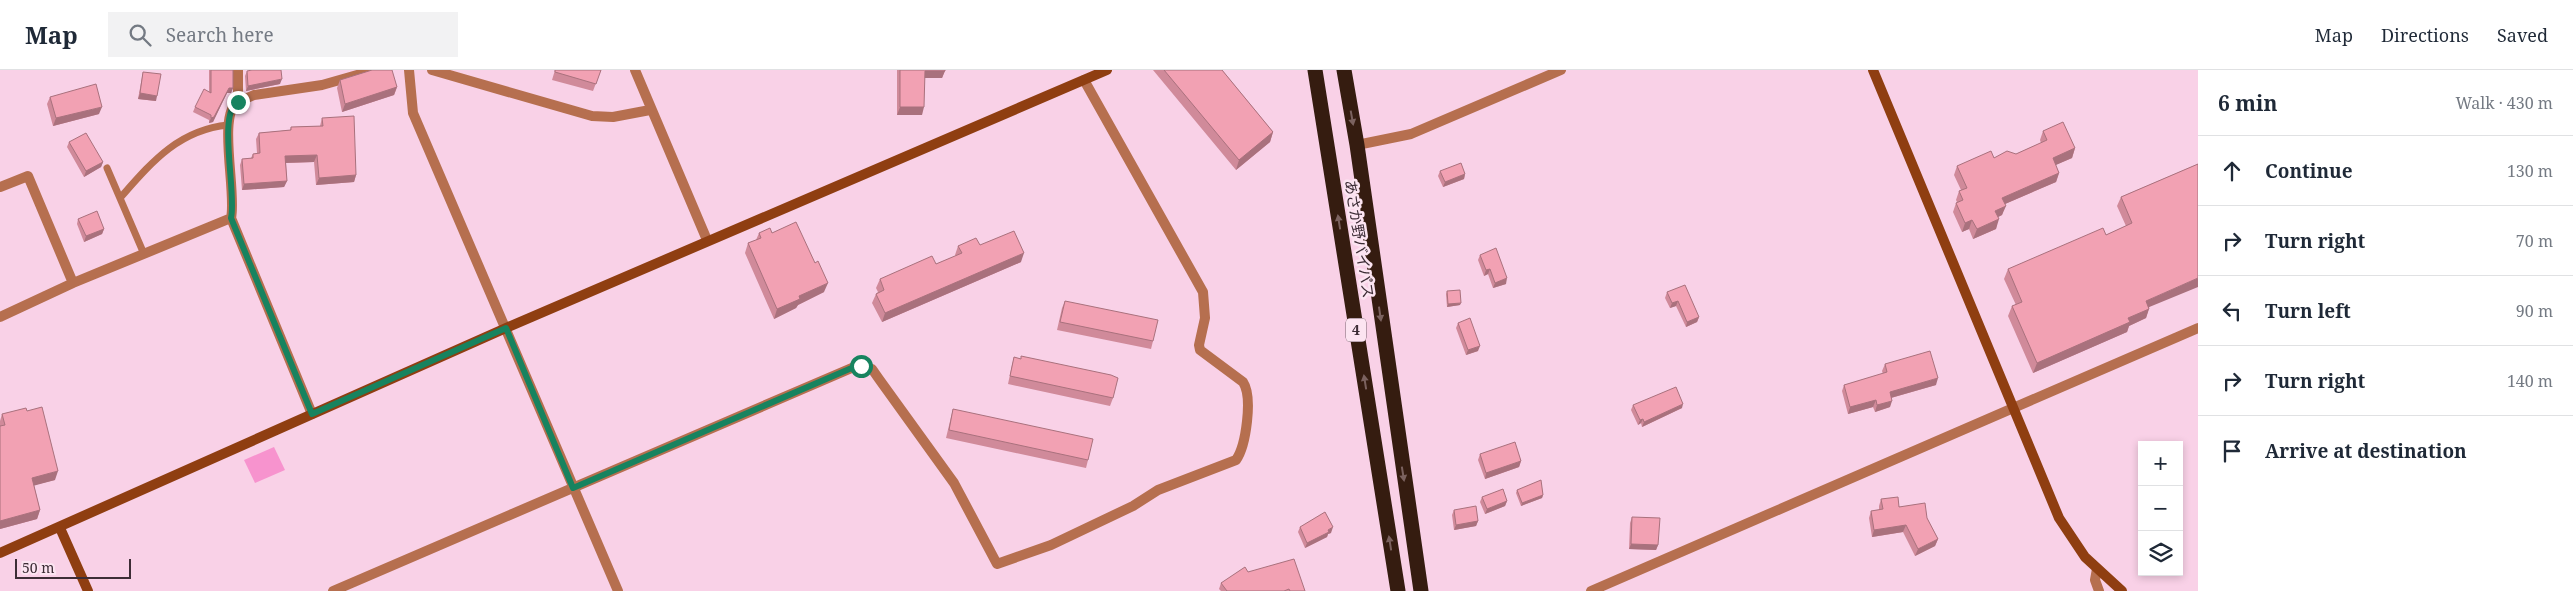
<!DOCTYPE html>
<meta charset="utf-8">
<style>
:root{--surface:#fff;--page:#f2f2f3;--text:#1f2937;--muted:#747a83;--line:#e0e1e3}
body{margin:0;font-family:"Noto Serif","Noto Sans JP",serif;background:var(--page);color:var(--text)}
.controls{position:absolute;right:15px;bottom:15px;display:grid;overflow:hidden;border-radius:0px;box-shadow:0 2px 8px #0003}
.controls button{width:45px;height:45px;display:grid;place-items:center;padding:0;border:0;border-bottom:1px solid var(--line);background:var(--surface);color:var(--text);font:25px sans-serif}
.scale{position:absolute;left:15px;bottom:12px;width:116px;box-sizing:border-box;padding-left:5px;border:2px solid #3d2d36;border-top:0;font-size:14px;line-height:18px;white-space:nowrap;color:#3d2d36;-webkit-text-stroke:4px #fce4f1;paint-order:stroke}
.stop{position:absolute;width:15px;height:15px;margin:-11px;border:4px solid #17835f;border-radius:50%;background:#fff}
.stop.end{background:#17835f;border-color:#fff;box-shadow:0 1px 5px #0008}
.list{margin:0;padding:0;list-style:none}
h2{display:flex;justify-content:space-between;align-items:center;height:65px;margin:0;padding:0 20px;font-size:21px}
h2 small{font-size:16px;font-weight:400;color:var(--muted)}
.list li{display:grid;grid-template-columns:32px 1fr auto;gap:15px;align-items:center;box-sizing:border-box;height:70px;padding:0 20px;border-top:1px solid var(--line)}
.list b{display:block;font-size:19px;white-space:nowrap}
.list em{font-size:16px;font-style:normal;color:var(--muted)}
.icon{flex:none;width:28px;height:28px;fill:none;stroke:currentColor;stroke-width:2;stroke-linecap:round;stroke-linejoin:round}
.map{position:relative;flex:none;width:2198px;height:521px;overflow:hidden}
header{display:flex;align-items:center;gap:30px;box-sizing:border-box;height:70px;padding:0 25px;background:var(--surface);border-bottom:1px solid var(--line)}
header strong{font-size:24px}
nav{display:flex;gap:28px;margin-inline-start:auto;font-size:18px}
.search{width:350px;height:45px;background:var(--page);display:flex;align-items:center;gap:12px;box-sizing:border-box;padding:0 18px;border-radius:0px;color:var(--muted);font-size:19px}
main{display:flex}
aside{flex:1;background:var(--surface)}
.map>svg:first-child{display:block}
.green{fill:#f793ce}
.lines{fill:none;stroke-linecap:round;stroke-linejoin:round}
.lane{stroke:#b66f4f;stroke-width:7}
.street{stroke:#b66f4f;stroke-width:10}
.secondary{stroke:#8f3e11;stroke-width:10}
.highway{stroke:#351c10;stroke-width:15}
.wall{fill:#d08a9a}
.shaded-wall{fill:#a9717d}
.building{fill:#f2a1b3;stroke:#a9717d}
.oneway{fill:#7b625f}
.route{stroke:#17835f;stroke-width:6}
.labels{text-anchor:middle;stroke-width:5;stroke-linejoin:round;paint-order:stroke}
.shield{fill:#fce4f1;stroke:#76646e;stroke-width:1}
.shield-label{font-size:14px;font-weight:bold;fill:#3d2d36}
.street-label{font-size:15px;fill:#3d2d36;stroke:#fce4f1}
</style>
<header>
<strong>Map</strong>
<div class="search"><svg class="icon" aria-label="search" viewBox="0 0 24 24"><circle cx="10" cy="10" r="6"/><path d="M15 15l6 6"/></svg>Search here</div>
<nav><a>Map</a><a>Directions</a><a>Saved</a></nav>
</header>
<main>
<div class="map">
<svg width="2198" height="521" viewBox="0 0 2198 521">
<rect width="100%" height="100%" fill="#f9d1e7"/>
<path class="green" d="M274,377L285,400L255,413L244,390Z"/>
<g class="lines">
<path class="lane" d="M107,98L144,184
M120,128C151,93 178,60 228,55"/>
<path class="street" d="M238,0V32C217,43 237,124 231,148L312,344
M409,0L413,43L618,521
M432,0L592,46L613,47L650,40
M635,0L707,170
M238,32L254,25L322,15L375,0
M1357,75L1411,64L1561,0
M0,117L28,106L73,213
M0,247L73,213L231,148
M2097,499L2095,510L2099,521
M333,521L854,297L872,299L879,309L954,413L997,494L1051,475L1133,436L1158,420L1236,390C1246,376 1253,327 1243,312L1200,280L1199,275L1205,248L1203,222L1084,10
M1591,521L2198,258"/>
<path class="secondary" d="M1873,0L2059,448L2085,487L2122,521
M60,458L88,521
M0,483L506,258L1107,0"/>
<path class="highway" d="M1315,0L1398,521
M1344,0L1357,75L1421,521"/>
</g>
<path class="wall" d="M209,0H233V18L231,23H227L213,52L209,53V50L193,42L195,37L209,22Z
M555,0H601L593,21L552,10Z
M897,0H945L942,8H924L922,45H897Z
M1153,0H1222L1273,62L1270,72L1236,100Z
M247,1L280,14L246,21L245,6Z
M143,2L156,31L138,29L142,7Z
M340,10L397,17L394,25L342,42L337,18Z
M50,27L99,44L53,56L47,34Z
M322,48L356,105L354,112L316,115L314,92L286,93L287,111L284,117L242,120L240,95L242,89L251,88L253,84L257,83L256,69L259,63L290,60L291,57L320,56Z
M2043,61L2075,78L2072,88L2055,95L2059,103L2056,112L2005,134L2002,145L1998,147L1996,159L1973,169L1969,159L1962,162L1953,142L1956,133L1957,132L1956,130L1959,121L1961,120L1954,105L1957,96L2016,84L2041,73L2040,70Z
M69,72L103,92L101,97L84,107L67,77Z
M2198,94L2149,238L2146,248L2129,256L2127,262L2033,303L2008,246L2012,236L2016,235L2004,209L2008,199L2106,165L2126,156L2117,136L2121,127Z
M1440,101L1465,104L1464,109L1443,117L1438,106Z
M78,149L104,159L102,164L84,172L77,154Z
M759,163H772L824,222L798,235L796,238L774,249L745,183L748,173L756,170Z
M980,175L1021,192L882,252L872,233L876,224L878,222L876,218L880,209L936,194L956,186L955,185L958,176Z
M1480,185L1506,214L1493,218L1488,204L1484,206L1478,190Z
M1447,221L1460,235L1447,237L1446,224Z
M1667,222L1699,247L1697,252L1686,257L1676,236L1670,238L1665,228Z
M1065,231L1153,271L1151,279L1057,260L1062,238Z
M1458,253L1478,281L1466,285L1456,258Z
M1014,287L1113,328L1110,336L1008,314L1012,295Z
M1885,294L1936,315L1891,328L1890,337L1875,342L1873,337L1848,344L1842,321L1844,315L1883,304L1882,301Z
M1633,335L1682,338L1642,357L1641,353L1638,355L1631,340Z
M953,339L1088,390L1086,398L946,368L951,347Z
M2,344L55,410L34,415L40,440L37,449L0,459V351Z
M1480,384L1521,391L1519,397L1485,409L1478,390Z
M1517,420L1543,425L1542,428L1521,436L1516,423Z
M1482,427L1507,431L1505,436L1485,444L1480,432Z
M1881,429L1927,448L1938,469L1935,476L1915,486L1903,462L1872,467L1869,448L1871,441L1879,440V436Z
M1454,440L1478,451L1476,456L1454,460L1452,445Z
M1632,447L1658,475L1656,480L1629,479L1630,453Z
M1300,457L1331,463L1328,464L1327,467L1305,478L1298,462Z
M1248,502L1305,521H1221L1219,519L1221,513Z"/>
<path class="shaded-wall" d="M925,1H945L942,8H922Z
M282,9L280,14L246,21L248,16Z
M397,17L394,25L342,42L345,34Z
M229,18H233L231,23H227L213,52L209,53L211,48Z
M140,23L157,26L156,31L138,29Z
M102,37L99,44L53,56L56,48Z
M900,37H924L922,45H897Z
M1273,62L1270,72L1236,100L1239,90Z
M2075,78L2072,88L2049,98L2053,88Z
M317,85L314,92L283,93L285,86Z
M103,92L101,97L84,107L86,101Z
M2059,103L2056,112L1998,137L2002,128Z
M1465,104L1464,109L1443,117L1445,112Z
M356,105L354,112L316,115L319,108Z
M287,111L284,117L242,120L244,114Z
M2006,136L2002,145L1992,150L1995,141Z
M1999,149L1996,159L1973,169L1977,159Z
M1972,150L1969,159L1962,162L1965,153Z
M104,159L102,164L84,172L86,166Z
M1024,183L1021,192L882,252L885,243Z
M1490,199L1488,204L1484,206L1486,200Z
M1507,208L1506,214L1493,218L1495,213Z
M2198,208V217L2142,240L2146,231Z
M828,213L824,222L798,235L796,238L774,249L777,239L799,226Z
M1678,231L1676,236L1670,238L1672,233Z
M1461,233L1460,235L1447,237L1448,234Z
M2149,239L2146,248L2129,256L2127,262L2033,303L2037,293L2128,248Z
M1699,247L1697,252L1686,257L1687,252Z
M1480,276L1478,281L1466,285L1468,280Z
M1938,308L1936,315L1887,329L1890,322Z
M1876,330L1873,337L1848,344L1850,337Z
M1892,331L1890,337L1875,342L1877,335Z
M1683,334L1682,338L1642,357L1644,352Z
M1643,349L1641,353L1638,355L1640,350Z
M1521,391L1519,397L1485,409L1486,403Z
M58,401L55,410L29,417L32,408Z
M1543,425L1542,428L1521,436L1522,433Z
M1507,431L1505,436L1485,444L1487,439Z
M40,440L37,449L0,459V451Z
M1478,451L1476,456L1454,460L1456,455Z
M1906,455L1903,462L1872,467L1874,460Z
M1333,457L1331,463L1328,464L1327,467L1305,478L1307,473Z
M1938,469L1935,476L1915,486L1918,479Z
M1631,474L1658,475L1656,480L1629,479Z"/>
<path class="building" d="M211,0H233V18H229L214,47L211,48V45L195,37L204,19L211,23Z
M252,0H281L282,9L248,16L247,1Z
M372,0H392L397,17L345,34L340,10Z
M555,0H601L596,14L555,2Z
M900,0H945V1H925L924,37H900Z
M1164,0H1222L1273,62L1239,90Z
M143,2L161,4L157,26L140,23Z
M96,14L102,37L56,48L50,27Z
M354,46L356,105L319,108L317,85L285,86L287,111L244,114L242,89L253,88V84L260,83L259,63L291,60V57L323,56L322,48Z
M2063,52L2075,78L2053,88L2059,103L2002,128L2006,136L1995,141L1999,149L1977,159L1972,150L1965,153L1956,133L1963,130L1959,121L1967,118L1957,96L1991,81L1994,88L2007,81L2016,84L2047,70L2043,61Z
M86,63L103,92L86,101L69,72Z
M1461,93L1465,104L1445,112L1440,101Z
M2198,94V208L2146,231L2149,239L2128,248L2130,252L2037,293L2012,236L2022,232L2008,199L2103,158L2106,165L2132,153L2121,127Z
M97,141L104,159L86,166L78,149Z
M796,152L815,193L818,191L828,213L799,226L800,229L777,239L748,173L761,168L759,163L770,158L772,163Z
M1014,161L1024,183L885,243L876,224L884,220L880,209L932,186L936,194L962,183L958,176L976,168L980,175Z
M1496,178L1507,208L1495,213L1490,199L1486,200L1480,185Z
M1685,215L1699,247L1687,252L1678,231L1672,233L1667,222Z
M1460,220L1461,233L1448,234L1447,221Z
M1065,231L1158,250L1153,271L1060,252Z
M1470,248L1480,276L1468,280L1458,253Z
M1930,281L1938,308L1890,322L1892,331L1877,335L1876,330L1850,337L1844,315L1887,302L1885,294Z
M1021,286L1111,305L1118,308L1113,328L1010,306L1014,287L1021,289Z
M1676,317L1683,334L1644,352L1643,349L1640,350L1633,335Z
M42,337L58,401L32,408L40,440L0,451V356L5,355L2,344L26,338L27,341Z
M953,339L1093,369L1088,390L949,360Z
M1515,372L1521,391L1486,403L1480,384Z
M1541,410L1543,425L1522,433L1517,420Z
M1503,419L1507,431L1487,439L1482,427Z
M1898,427L1899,437L1925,433L1927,448L1938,469L1918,479L1906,455L1874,460L1871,441L1883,439L1881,429Z
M1476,436L1478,451L1456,455L1454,440Z
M1325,442L1333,457L1328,460L1329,462L1307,473L1300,457Z
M1632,447L1660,448L1658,475L1631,474Z
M1294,489L1305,521H1290L1289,519L1284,521H1227L1221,513L1245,497L1248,502Z"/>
<defs><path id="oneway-solid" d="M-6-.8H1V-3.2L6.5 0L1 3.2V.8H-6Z" transform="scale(1.25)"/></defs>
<g class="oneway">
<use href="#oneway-solid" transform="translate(1352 48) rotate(80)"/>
<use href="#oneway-solid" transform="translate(1339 152) rotate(-99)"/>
<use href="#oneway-solid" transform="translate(1380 244) rotate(82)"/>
<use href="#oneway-solid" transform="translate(1365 312) rotate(-99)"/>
<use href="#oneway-solid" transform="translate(1403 404) rotate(81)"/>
<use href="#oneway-solid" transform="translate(1390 473) rotate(-99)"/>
</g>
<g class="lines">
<path class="route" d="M238,32C217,42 237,125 231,148L312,344L506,258L573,418L854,297L861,296"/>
</g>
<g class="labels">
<rect class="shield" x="1346" y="248.5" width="20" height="23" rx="4"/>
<g class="shield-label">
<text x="1356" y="265">4</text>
</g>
<g class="street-label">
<text transform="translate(1359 169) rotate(81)" y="5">あさか野バイパス</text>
</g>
</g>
</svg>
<div class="controls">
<button>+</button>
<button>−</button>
<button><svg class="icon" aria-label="layers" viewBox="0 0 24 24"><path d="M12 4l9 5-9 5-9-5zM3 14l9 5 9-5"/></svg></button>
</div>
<div class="scale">50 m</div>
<div class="stop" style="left:861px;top:296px"></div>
<div class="stop end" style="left:238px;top:32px"></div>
</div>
<aside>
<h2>6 min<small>Walk · 430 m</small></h2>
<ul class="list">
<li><svg class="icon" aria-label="ahead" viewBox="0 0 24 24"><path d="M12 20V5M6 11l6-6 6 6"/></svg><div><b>Continue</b></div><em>130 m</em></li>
<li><svg class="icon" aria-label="right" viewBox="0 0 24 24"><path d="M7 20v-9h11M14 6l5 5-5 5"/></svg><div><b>Turn right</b></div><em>70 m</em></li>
<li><svg class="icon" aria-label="left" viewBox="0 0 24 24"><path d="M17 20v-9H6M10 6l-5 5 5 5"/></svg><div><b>Turn left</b></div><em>90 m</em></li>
<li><svg class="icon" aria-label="right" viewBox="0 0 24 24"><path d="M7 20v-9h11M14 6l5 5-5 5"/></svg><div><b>Turn right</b></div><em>140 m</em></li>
<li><svg class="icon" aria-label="arrive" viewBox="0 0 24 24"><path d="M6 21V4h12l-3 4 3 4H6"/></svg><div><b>Arrive at destination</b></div></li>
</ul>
</aside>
</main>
